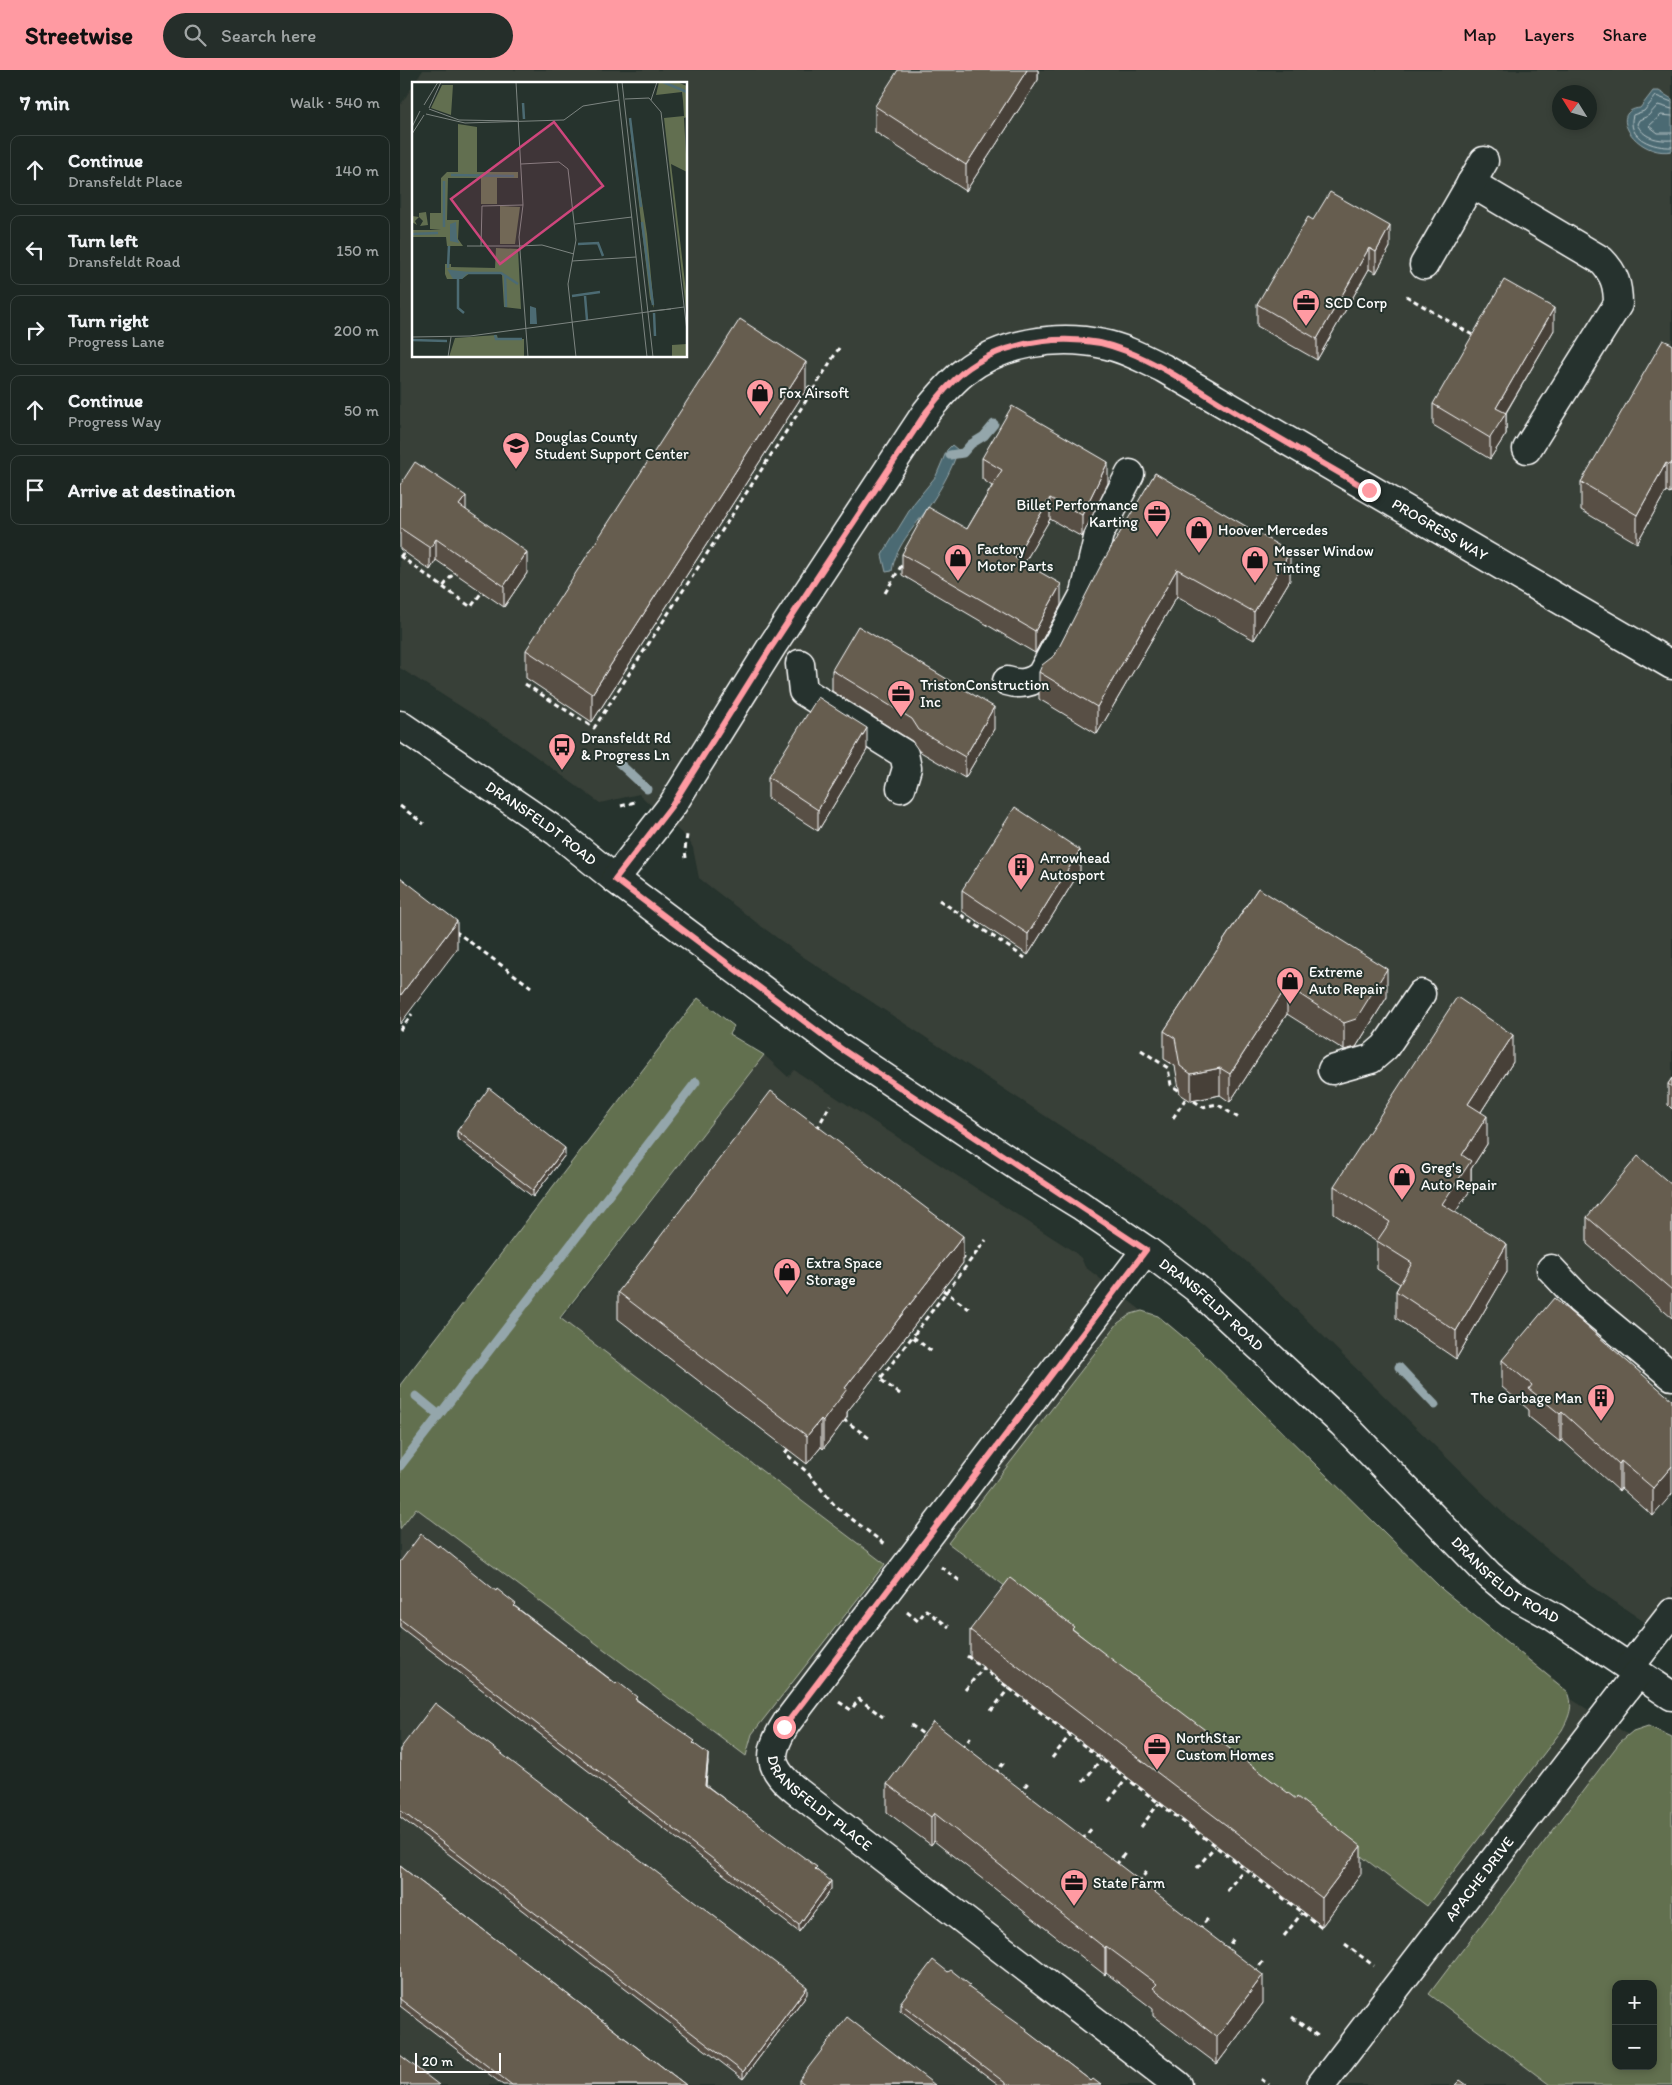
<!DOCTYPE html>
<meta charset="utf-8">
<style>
:root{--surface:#1c2622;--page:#252e2a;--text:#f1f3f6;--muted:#a0a5a5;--line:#3a4340;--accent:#ff9aa2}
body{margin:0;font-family:Itim,sans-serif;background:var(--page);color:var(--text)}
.controls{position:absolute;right:15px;bottom:15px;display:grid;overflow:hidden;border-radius:10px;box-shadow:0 2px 8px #0003}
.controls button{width:45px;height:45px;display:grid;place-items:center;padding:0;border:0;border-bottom:1px solid var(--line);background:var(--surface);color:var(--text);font:25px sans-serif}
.compass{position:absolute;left:1152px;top:15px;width:45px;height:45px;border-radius:50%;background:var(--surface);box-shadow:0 2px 8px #0003;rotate:307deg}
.scale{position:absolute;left:15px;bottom:12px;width:86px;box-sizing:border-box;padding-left:5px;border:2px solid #fff;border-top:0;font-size:14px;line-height:18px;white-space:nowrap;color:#fff;-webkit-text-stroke:4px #26332d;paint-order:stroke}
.stop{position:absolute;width:15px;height:15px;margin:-11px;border:4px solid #ff9aa2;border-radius:50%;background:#fff}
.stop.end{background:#ff9aa2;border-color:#fff;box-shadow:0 1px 5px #0008}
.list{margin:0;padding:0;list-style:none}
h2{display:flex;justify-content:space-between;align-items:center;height:65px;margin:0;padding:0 20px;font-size:21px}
h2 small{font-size:16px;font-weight:400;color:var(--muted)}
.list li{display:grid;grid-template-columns:32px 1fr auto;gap:15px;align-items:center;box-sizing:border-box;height:70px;margin:0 10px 10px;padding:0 10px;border:1px solid var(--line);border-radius:10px}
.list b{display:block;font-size:19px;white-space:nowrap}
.list p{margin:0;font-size:16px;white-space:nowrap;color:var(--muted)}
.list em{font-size:16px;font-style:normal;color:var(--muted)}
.icon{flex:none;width:28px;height:28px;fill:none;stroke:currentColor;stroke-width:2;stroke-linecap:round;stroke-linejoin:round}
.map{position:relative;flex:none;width:1272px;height:2015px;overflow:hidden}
header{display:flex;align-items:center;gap:30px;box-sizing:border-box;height:70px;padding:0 25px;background:var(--accent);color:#111}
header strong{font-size:24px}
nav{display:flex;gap:28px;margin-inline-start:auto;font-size:18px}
.search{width:350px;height:45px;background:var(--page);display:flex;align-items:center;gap:12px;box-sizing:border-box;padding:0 18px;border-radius:28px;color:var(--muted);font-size:19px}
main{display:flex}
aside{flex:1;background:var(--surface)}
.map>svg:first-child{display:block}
.built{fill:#394038;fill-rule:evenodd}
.green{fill:#626f50;stroke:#b0b7a8;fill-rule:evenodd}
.water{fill:#4c6b73;stroke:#94a6ab}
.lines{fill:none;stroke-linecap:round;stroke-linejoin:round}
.shore{stroke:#b7c4c7;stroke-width:1}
.stream{stroke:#94a6ab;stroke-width:9}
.minor-casing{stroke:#fff;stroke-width:31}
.path{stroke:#fff;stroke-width:3;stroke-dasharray:5 4;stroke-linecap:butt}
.minor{stroke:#26332d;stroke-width:28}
.wall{fill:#585045;stroke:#fff}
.shaded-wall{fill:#474138;stroke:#fff}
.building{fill:#665d50;stroke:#fff}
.route{stroke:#ff9aa2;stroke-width:6}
.labels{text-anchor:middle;stroke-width:4;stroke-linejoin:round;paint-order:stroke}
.poi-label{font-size:15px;fill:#fff;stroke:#26332d;text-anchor:start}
.street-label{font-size:15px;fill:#fff;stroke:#26332d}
.inset-river{fill:none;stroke:#4c6b73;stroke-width:2.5}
.inset-road{fill:none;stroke:#7d8581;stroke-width:1}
.view{fill:#ce467c;fill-opacity:0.15;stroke:#ce467c;stroke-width:2.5}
.inset-edge{fill:none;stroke:#fff;stroke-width:2.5}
</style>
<header>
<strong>Streetwise</strong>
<div class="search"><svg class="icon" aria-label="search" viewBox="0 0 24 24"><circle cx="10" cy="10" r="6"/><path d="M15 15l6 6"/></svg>Search here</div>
<nav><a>Map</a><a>Layers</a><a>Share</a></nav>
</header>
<main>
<aside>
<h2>7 min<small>Walk · 540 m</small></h2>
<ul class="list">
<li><svg class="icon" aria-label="ahead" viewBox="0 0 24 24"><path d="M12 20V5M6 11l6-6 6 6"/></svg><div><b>Continue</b><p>Dransfeldt Place</p></div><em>140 m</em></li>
<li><svg class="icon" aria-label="left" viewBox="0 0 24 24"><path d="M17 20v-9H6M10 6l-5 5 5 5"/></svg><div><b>Turn left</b><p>Dransfeldt Road</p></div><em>150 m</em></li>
<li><svg class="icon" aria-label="right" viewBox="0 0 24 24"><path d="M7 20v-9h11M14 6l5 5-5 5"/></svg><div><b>Turn right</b><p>Progress Lane</p></div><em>200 m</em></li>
<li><svg class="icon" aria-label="ahead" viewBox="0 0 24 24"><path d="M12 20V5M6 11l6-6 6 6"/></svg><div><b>Continue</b><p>Progress Way</p></div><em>50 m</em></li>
<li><svg class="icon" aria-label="arrive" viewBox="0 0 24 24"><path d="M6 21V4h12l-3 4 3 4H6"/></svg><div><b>Arrive at destination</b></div></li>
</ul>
</aside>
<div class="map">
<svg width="1272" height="2015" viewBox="0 0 1272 2015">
<rect width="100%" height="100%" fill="#26332d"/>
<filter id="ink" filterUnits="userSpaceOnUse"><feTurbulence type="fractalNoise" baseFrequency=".02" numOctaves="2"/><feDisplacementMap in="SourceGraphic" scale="10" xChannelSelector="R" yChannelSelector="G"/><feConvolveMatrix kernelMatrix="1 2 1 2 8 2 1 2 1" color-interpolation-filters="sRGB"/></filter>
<g filter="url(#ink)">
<path class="built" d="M23,0H1272V1571L1192,1516L1103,1443L855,1199L805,1156L755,1118L399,884L361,856L299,808L293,778L289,770L239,724L200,733L106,665L0,598V36L14,14V286H286V14H14ZM1160,22H1190V52H1160Z
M364,985L388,1007L394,1000L673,1181L681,1188L685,1197L742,1241L753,1244L767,1252L832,1311L1043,1520L1160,1614L1171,1629L1227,1664L1248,1656L1272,1667V2015H0V1459ZM1216,1914H1253V1996H1216Z"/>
<path class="green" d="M298,928L334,956L329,964L364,985L160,1248L485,1494L352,1664L346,1686L16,1438L0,1459V1315Z
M742,1241L758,1246L799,1280L1043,1520L1168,1622C1174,1636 1169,1647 1162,1660L1027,1836L548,1473L718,1253L731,1244Z
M1248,1656L1272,1667V2015H1150L1029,1924L1220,1672L1233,1661ZM1216,1914H1253V1996H1216Z"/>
<path class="water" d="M1253,21H1259L1272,29V81C1237,88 1206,41 1240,38Z
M552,375L558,380C552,399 543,415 532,432C518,454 496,473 492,501L486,502L482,485L514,433L536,406L547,380Z"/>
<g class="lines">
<path class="shore" d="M1272,32L1256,26L1244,41L1233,45C1226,69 1254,78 1272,77
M1272,39L1258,35L1248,46L1239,50L1237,54C1243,68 1258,71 1272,70
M1272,46L1261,45L1249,56L1258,63H1272"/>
<path class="stream" d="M550,385L563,383L571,374L584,366L594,354
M219,693L247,719
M999,1297L1035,1335
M16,1326L39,1345
M0,1396L296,1012"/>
<defs>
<g id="minor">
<path d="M1071,113L1201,190C1215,204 1218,216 1218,234L1127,379"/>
<path d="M1024,195L1084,91"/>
<path d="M400,594L403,621L504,684L507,698L501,718"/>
<path d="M607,611C620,615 630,614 641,605L685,523L699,464L730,404"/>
<path id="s1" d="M0,655L157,762L215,809L440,978L623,1100L680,1135L746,1180L796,1218L942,1353L1089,1505L1112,1524L1154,1547L1272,1626"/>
<path id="s2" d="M215,809L273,734L372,576L527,341C539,327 550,313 564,302C601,273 657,264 703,274C724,278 744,289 763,298L1272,595"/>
<path d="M932,1000L971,989L985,977L1021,924"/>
<path id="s3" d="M746,1180L387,1652C366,1685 368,1698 398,1722L778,2015"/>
<path d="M1151,1199L1180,1230L1272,1306"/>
<path d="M1229,1598L1272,1543"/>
<path id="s4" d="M921,2015L1238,1603"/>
</g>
</defs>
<use href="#minor" class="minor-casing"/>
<path class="path" d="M1006,226L1074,266
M413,320L439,278
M0,486L43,517L56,500
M0,487L4,482
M43,517L71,537L82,522
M485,523L503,493
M125,614L194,658L413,320L403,314
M0,736L24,754
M221,736L238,731
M286,788L285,780L287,765
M539,830L625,888
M55,861L131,917
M0,960L12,944
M741,980L768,998L771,1015L780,1021
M794,1031L803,1037L817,1034L840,1049
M773,1048L786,1028
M417,1059L430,1035
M561,1186L569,1192
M543,1220L569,1239
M513,1267L534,1283
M500,1324L480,1309L586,1170
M443,1349L469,1368
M388,1379L385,1383L407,1402L436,1437L486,1475
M541,1497L560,1511
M507,1542L518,1551L526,1540L549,1557
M567,1586L922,1858
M565,1620L583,1598
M439,1632L451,1640L459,1629L483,1647
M591,1641L609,1618
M511,1655L527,1667
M562,1678L573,1665
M652,1688L670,1665
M595,1704L605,1691
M683,1712L701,1689
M619,1724L630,1710
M709,1731L727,1708
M741,1757L759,1733
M682,1770L693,1757
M716,1795L726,1782
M797,1798L815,1776
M738,1813L748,1800
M827,1821L844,1799
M799,1860L809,1847
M884,1866L902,1843
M945,1874L974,1896
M825,1881L835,1867
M854,1903L864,1890
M892,1947L919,1967
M861,2009L869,2015"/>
<use href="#minor" class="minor"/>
</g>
<path class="wall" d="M638,0V10L566,121L475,62V36Z
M913,150L990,177L976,203L969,199L917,290L857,256V234Z
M1154,260L1106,343V364L1090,389L1033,355V334Z
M1272,274V420L1270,423L1266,421L1237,473L1181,440V412Z
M406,320L192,652L126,608V580Z
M582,388L708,413L682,467L650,449L624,493L661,535L635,583L502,505V484L567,459L592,416L582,409Z
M755,403L890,510L854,570L777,526L697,664L639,629V602L655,585Z
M0,415L66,440L127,503L104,537L36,490L30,500L0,479Z
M432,600L594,659L565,708L519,681L512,671L432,621Z
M467,680L418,761L368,729V707Z
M680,801L628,885L562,841V820Z
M858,818L987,927L956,977L944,980L887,944L830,1032L820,1025L791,1031L780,1024L775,996L764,989V961Z
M1113,992L1081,1042L1087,1074L1071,1099V1119L1055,1142L1107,1202L1056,1289L996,1248V1221L1000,1214L977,1199V1172L934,1144V1116Z
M1272,1008V1039L1268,1035V1014Z
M57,1061L165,1085L133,1127L57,1068Z
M1272,1115V1248L1187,1174V1147Z
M563,1193L447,1342V1347L423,1379L421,1377L407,1394L218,1249V1222Z
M1102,1290L1272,1330L1253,1446L1221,1418L1219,1421L1162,1370L1160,1372L1129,1347V1340L1102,1317Z
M0,1492L116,1537L295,1674L308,1692L306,1715L417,1800L431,1819L399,1862L0,1557Z
M570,1560H674L961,1804L922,1856L570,1587Z
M0,1679L407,1924L343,2009L0,1747Z
M487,1714L863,1933L817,1994L753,1946V1939L706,1903L705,1905L534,1771L531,1775L487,1742Z
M0,1796L286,2015H103L0,1936Z
M548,1902L691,2011L701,2015H599L500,1940V1933Z
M399,2010L535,2015H399Z"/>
<path class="shaded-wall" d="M627,0H638V10L566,121V95Z
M990,156V177L976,203V182Z
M969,178V199L917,290V269Z
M1154,238V260L1102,349L1106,343V364L1090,389V368L1096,338Z
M406,292V320L192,652V624Z
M708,392V413L682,467V445Z
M1272,392V420L1270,423V395Z
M1266,393V421L1237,473V445Z
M66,426V447L59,435Z
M650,428V449L615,509V488Z
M36,469V490L30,500V478Z
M127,482V503L104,537V516Z
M890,482V510L854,570V542Z
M777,499V526L697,664V637Z
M661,514V535L635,583V561Z
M594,637V659L565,708V687Z
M467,658V680L418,761V740Z
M680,780V801L628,885V864Z
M57,851V879L0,954V926Z
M987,899V927L956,977L944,980V953Z
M887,916V944L830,1032V1004Z
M1113,965V992L1068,1062V1034Z
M820,998V1025L791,1031V1004Z
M1087,1046V1074L1071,1099V1119L1042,1162V1134L1062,1085Z
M165,1078V1085L133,1127V1120Z
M563,1166V1193L447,1342V1347L423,1379V1351L445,1318Z
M1107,1174V1202L1056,1289V1261Z
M1162,1342V1370L1160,1372V1344Z
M421,1349V1377L407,1394V1366Z
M1221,1391V1418L1219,1421V1394Z
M1272,1396V1424L1253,1446V1418Z
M308,1684V1692L305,1722V1715Z
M534,1743V1771L531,1775V1747Z
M961,1776V1804L922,1856V1828Z
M431,1811V1819L399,1862V1855Z
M706,1876V1903L705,1905V1878Z
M863,1905V1933L817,1994V1967Z
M407,1917V1924L343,2009V2002Z"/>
<path class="building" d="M498,0H627L566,95L475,36Z
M930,122L990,156L976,182L969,178L917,269L857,234L908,147L913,150Z
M1104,210L1154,238L1096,338L1106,343L1090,368L1033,334Z
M340,249L406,292L192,624L126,580Z
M1263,270L1272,274V392L1270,395L1266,393L1237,445L1181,412Z
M612,336L708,392L682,445L650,428L615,488L661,514L635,561L502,484L528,437L567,459L602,400L582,388Z
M15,392L66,426L59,435L127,482L104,516L36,469L30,478L0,458V415Z
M755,403L890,482L854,542L777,499L697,637L639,602L642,595L655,585L701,495Z
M458,556L594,637L565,687L519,660L512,649L432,600Z
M418,627L467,658L418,740L368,707Z
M615,737L680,780L628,864L562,820Z
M0,807L57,851L0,926Z
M858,818L987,899L956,949L944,953L887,916L830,1004L820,998L791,1004L780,996L775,968L764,961Z
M1057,927L1113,965L1068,1034L1087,1046L1062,1085L1071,1091L1042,1134L1107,1174L1056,1261L996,1221L1012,1193L977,1171L990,1152L934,1116Z
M1272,1008V1017L1268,1014Z
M89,1018L165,1078L133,1120L57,1061Z
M371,1021L563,1166L445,1318L447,1319L423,1351L421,1349L407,1366L218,1222Z
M1238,1086L1272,1115V1220L1187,1147Z
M1154,1228L1272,1330V1396L1253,1418L1221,1391L1219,1394L1162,1342L1160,1344L1129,1319L1132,1315L1102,1290Z
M21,1464L38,1477L39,1475L96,1521L97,1519L116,1534L114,1536L216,1614L218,1612L237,1627L235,1629L295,1671L293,1673L308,1684L305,1715L417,1797L415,1799L431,1811L399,1855L0,1549V1492Z
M610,1508L674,1557L672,1559L896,1729L897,1727L961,1776L922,1828L570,1560Z
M35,1633L407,1917L343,2002L0,1740V1679Z
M533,1652L863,1905L817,1967L753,1918L757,1914L706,1876L705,1878L534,1743L531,1747L487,1714Z
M0,1796L286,2015H112L0,1929Z
M533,1890L548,1902L551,1900L570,1915L568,1917L627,1959L626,1961L691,2011L693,2009L701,2015H608L500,1933Z
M447,1947L535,2015H406L399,2010Z
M0,1985L39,2015H0Z
M1060,2010L1067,2015H1055Z"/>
</g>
<g class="lines" filter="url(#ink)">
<path class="route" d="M384,1657L746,1180L440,978L215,809L273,734L372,576L527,341C538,327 549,314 563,302C606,268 676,261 726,281C762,295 795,318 828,338C875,366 922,393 969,420"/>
</g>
<defs>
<symbol id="office-pin" viewBox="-11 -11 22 30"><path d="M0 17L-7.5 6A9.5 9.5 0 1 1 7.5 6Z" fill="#ff9aa2" stroke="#26332d"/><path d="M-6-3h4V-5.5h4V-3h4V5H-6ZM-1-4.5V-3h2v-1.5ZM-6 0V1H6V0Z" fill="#111"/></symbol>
<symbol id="shop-pin" viewBox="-11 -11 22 30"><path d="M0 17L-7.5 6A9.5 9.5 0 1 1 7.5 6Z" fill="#ff9aa2" stroke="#26332d"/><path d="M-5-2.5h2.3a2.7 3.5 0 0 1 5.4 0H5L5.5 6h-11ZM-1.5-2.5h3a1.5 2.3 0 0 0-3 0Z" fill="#111"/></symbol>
<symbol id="school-pin" viewBox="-11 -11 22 30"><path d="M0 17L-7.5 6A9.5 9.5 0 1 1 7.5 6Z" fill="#ff9aa2" stroke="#26332d"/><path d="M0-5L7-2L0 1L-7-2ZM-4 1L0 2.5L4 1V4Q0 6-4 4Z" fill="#111"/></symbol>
<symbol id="bus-pin" viewBox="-11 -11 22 30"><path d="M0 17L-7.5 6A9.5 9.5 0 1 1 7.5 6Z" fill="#ff9aa2" stroke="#26332d"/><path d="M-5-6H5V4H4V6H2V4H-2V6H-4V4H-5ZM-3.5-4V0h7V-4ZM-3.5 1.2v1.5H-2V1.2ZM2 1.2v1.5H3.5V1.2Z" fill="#111"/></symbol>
<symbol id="building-pin" viewBox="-11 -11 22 30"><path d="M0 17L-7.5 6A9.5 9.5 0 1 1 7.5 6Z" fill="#ff9aa2" stroke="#26332d"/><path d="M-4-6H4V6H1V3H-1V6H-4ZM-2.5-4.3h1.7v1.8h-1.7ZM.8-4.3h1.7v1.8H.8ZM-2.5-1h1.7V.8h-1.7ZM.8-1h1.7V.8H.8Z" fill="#111"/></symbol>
</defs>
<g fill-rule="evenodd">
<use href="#office-pin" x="890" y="217" width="32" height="43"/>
<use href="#shop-pin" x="344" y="307" width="32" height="43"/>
<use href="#school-pin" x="100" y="360" width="32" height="43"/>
<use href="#office-pin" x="741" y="428" width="32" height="43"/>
<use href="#shop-pin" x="783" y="444" width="32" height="43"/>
<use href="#shop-pin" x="542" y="472" width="32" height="43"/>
<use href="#shop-pin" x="839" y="474" width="32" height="43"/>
<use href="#office-pin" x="485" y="608" width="32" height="43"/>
<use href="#bus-pin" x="146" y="661" width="32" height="43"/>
<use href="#building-pin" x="605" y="781" width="32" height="43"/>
<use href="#shop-pin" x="874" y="895" width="32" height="43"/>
<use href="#shop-pin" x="986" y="1091" width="32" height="43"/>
<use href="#shop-pin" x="371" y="1186" width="32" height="43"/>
<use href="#building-pin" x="1185" y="1312" width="32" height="43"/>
<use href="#office-pin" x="741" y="1661" width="32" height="43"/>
<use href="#office-pin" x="658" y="1797" width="32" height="43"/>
</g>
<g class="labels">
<g class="poi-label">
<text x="925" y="238">SCD Corp</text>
<text x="379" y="328">Fox Airsoft</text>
<text x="135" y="372">Douglas County<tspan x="135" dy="17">Student Support Center</tspan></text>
<text x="738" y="440" text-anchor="end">Billet Performance<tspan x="738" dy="17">Karting</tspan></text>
<text x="818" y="465">Hoover Mercedes</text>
<text x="577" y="484">Factory<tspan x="577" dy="17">Motor Parts</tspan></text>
<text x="874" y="486">Messer Window<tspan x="874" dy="17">Tinting</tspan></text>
<text x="520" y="620">TristonConstruction<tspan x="520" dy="17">Inc</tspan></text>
<text x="181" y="673">Dransfeldt Rd<tspan x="181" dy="17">&amp; Progress Ln</tspan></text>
<text x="640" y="793">Arrowhead<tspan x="640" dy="17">Autosport</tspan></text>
<text x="909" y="907">Extreme<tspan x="909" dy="17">Auto Repair</tspan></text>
<text x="1021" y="1103">Greg's<tspan x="1021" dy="17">Auto Repair</tspan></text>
<text x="406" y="1198">Extra Space<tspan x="406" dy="17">Storage</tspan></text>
<text x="1182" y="1333" text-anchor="end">The Garbage Man</text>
<text x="776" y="1673">NorthStar<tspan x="776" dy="17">Custom Homes</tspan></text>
<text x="693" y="1818">State Farm</text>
</g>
<g class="street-label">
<text dy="5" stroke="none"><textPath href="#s2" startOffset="1148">PROGRESS WAY</textPath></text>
<text dy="5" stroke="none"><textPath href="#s1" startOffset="172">DRANSFELDT ROAD</textPath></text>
<text dy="5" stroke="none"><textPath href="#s1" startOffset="998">DRANSFELDT ROAD</textPath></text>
<text dy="5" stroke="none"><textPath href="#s1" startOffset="1402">DRANSFELDT ROAD</textPath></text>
<text dy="5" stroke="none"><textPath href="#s3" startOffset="698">DRANSFELDT PLACE</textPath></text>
<text dy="5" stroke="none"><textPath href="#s4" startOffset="260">APACHE DRIVE</textPath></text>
</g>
</g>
<g transform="translate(12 12)">
<rect width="275" height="275" fill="#26332d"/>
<path d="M247,0H265L275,4V35L272,36L275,90L259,82L274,209L275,236L252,36L272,34L271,19L270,10L244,13ZM30,3H41L39,33L19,26ZM217,36L235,152L242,226L238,217ZM46,42L65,45V90H106V96H85V122H69V96H36L35,138H47L46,157L51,164H35L34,155H0V148H29L18,147V131H29V96L35,90H46ZM88,124L108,125L103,162H88ZM14,130L16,143L8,144L11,139L7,135L3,139L5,143L0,140V134L7,135V131ZM84,166L106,167L109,227L92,225L90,192L58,191L50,197H35L33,192V182H39V185L83,186ZM85,253L86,257H112V275H37L43,256ZM275,262V275L260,274V263Z" fill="#626f50"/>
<path d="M44,140L45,156L47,161L38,159V142ZM35,187L39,188L57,190L50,197H41ZM118,224L124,226L125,242H118Z" fill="#4c6b73"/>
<path class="inset-river" d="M251,0L275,10M111,21L112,37M218,36L229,125M39,93L102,94M230,140L241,223M32,145V99M0,152L26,151M166,162L186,161L191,174M36,186L37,164M55,191H89L106,202M93,193L94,225M46,197V226L52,231M160,214L188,210M173,214L175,238M242,231L243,254M83,253L84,257H110M0,258L35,259"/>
<path class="inset-road" d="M104,0L111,123L107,155L116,275M205,0L235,275M210,0L241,275M213,17L237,16L249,30L275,249M239,18L245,0M12,23L26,0M17,26L29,0M17,27L47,38L105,39M14,32L53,41L152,38L171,24L207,18M0,45L8,29M0,52L12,33M109,82L147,80L156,87L164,158L156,202L164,275M163,142L220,135M55,164H108M69,164L70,124L111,123M108,164L130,163L162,172M160,179L224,175M238,229L259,227M0,255L58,254L272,225M36,275L39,255"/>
<path class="view" d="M142,40L191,104L88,182L39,117Z"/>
<rect width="275" height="275" class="inset-edge"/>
</g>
</svg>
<div class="controls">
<button>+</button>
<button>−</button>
</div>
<svg class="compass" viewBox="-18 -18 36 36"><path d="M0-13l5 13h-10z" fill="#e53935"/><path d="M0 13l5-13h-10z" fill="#a0a5a5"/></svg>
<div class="scale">20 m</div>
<div class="stop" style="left:384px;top:1657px"></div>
<div class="stop end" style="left:969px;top:420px"></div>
</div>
</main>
